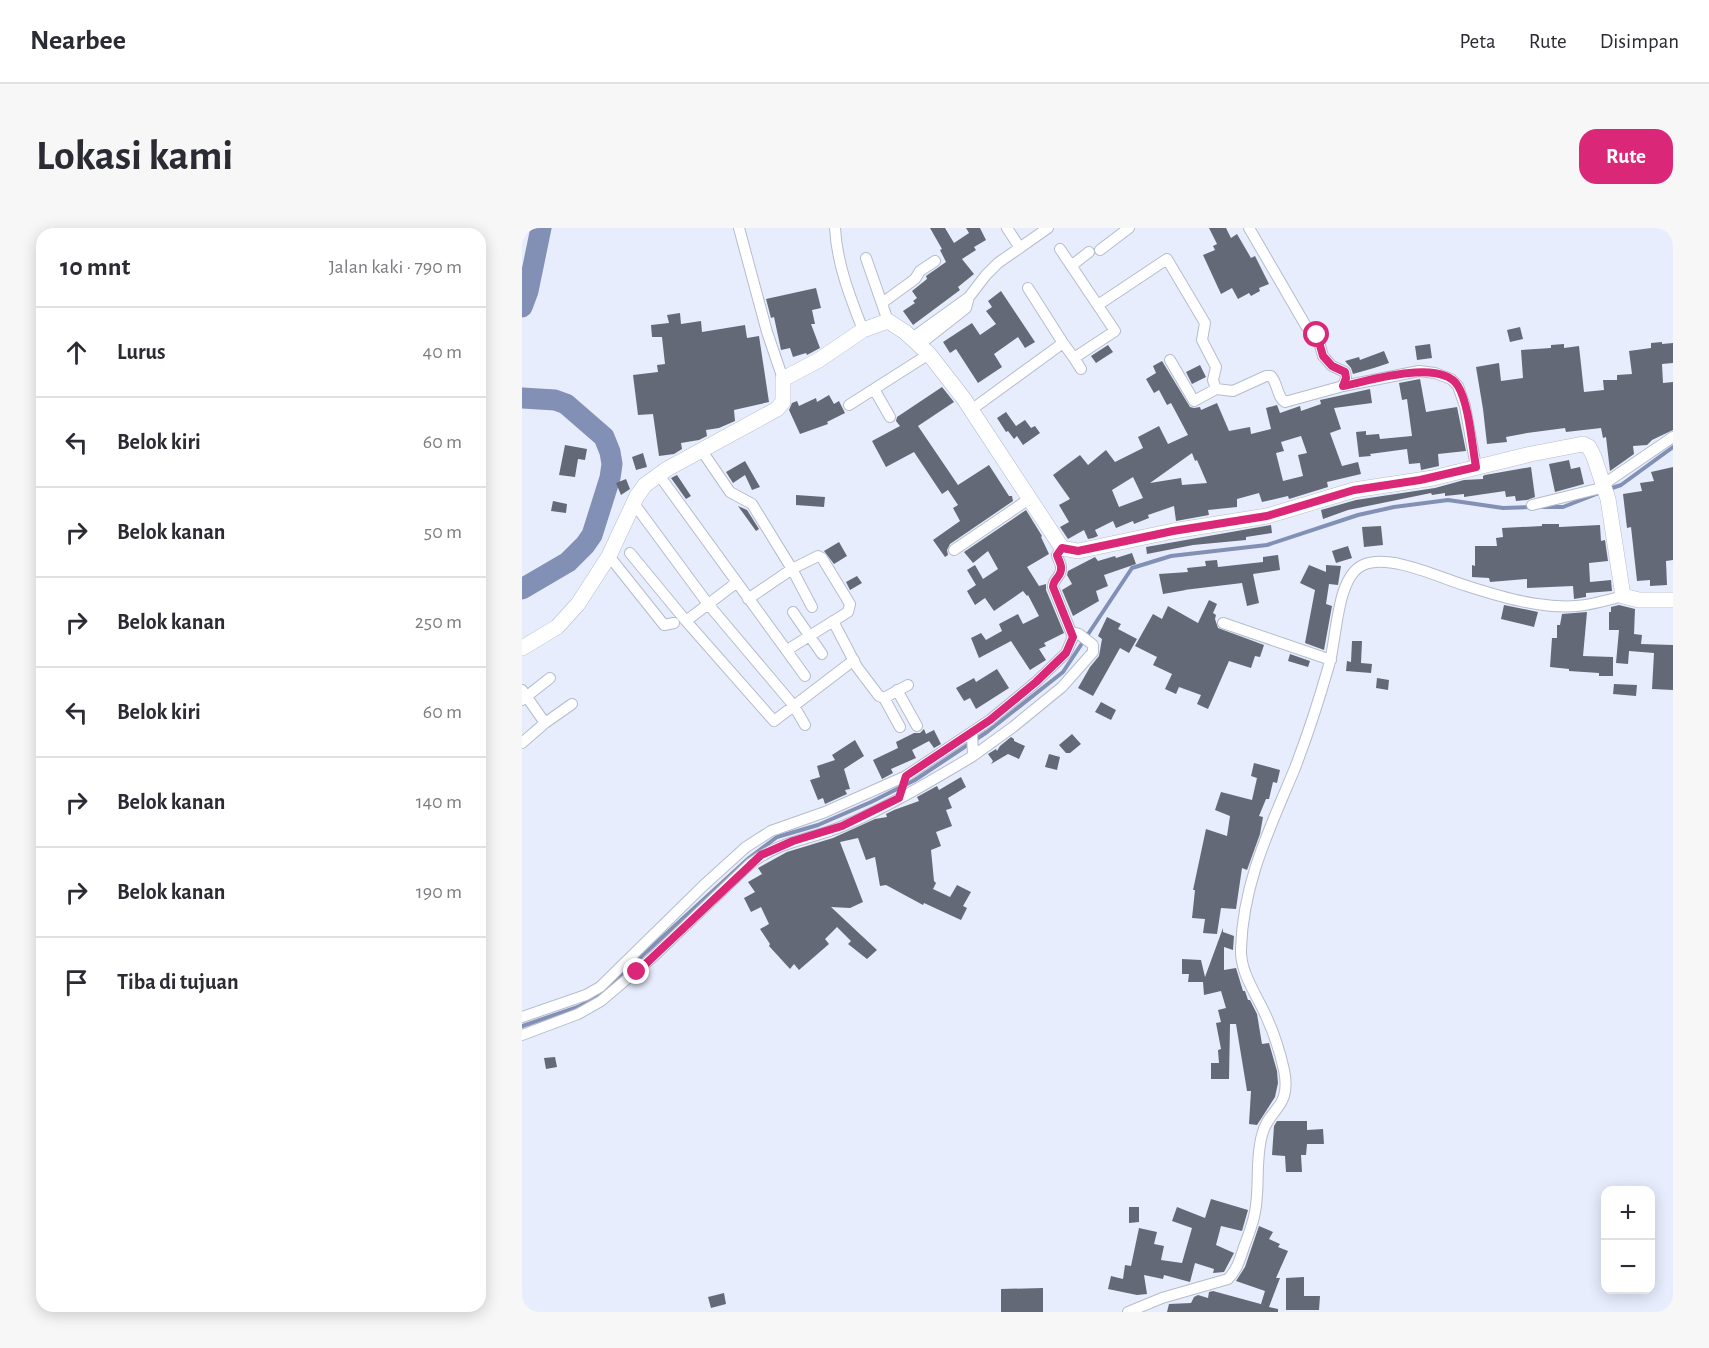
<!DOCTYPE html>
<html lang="id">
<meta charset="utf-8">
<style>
:root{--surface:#fff;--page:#f7f7f7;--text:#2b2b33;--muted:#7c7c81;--line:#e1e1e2;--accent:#db2777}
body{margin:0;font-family:"Alegreya Sans",sans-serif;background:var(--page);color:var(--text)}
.controls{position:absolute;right:18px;bottom:18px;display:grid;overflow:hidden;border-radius:12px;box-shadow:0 3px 15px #0003}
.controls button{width:54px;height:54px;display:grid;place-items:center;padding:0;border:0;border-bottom:2px solid var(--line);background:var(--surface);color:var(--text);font:30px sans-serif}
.stop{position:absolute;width:18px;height:18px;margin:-14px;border:4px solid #db2777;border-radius:50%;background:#fff}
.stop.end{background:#db2777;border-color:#fff;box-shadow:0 2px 6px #0008}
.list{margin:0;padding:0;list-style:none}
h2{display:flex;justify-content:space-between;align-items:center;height:78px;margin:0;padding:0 24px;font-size:26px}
h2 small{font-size:20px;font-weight:400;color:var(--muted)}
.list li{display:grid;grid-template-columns:39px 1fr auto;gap:18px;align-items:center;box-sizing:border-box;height:90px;padding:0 24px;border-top:2px solid var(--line)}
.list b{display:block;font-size:22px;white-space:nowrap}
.list em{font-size:20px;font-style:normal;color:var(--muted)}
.icon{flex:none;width:33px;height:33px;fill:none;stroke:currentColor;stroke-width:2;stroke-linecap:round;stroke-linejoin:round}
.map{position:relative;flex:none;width:1151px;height:1084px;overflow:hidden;border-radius:18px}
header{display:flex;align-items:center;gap:36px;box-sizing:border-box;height:84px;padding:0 30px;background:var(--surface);border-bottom:2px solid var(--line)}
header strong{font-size:28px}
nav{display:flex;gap:33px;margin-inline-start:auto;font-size:21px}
.intro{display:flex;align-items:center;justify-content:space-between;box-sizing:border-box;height:144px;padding:0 36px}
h1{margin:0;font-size:42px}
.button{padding:15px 27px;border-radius:18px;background:var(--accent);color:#fff;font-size:21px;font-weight:700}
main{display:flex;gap:36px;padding:0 36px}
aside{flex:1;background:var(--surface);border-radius:18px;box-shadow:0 3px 15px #0003}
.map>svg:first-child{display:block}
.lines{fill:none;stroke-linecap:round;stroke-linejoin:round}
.stream{stroke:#8290b5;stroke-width:4}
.river{stroke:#8290b5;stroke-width:21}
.building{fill:#636977;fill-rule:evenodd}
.street-casing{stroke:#b5bccb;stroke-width:12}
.secondary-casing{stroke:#b5bccb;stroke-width:16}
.street{stroke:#fff;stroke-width:10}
.secondary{stroke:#fff;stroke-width:15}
.route{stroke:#db2777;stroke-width:8}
</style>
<header>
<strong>Nearbee</strong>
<nav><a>Peta</a><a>Rute</a><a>Disimpan</a></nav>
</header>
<div class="intro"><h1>Lokasi kami</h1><a class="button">Rute</a></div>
<main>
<aside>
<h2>10 mnt<small>Jalan kaki · 790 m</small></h2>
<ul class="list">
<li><svg class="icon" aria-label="ahead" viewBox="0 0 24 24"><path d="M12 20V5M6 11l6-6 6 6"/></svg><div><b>Lurus</b></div><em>40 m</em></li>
<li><svg class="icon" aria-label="left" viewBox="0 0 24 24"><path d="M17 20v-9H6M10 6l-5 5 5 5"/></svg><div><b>Belok kiri</b></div><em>60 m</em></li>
<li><svg class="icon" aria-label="right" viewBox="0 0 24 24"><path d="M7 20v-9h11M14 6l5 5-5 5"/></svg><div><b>Belok kanan</b></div><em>50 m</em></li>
<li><svg class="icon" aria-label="right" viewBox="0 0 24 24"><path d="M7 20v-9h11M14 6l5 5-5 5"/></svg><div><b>Belok kanan</b></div><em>250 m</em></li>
<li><svg class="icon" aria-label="left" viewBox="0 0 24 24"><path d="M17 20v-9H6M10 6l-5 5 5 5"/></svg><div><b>Belok kiri</b></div><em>60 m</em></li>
<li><svg class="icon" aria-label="right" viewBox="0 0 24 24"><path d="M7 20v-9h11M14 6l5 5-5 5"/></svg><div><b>Belok kanan</b></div><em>140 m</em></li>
<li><svg class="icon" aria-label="right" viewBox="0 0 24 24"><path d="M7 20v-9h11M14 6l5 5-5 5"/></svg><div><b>Belok kanan</b></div><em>190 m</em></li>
<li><svg class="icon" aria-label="arrive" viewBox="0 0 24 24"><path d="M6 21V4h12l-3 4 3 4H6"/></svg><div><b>Tiba di tujuan</b></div></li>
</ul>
</aside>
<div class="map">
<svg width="1151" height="1084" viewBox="0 0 1151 1084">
<rect width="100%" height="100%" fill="#e7edfd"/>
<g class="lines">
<path class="stream" d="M1087,261L1099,257L1151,219
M1019,279H1041L1077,265
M0,798L56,779L75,769L227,630L255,609L296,597L349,574L393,552L465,504L541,444L610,340L649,328L745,317L836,287L872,279L926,272L981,280L1008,279"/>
<path class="river" d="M0,79L6,63L19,0
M0,170L33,172L44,176L82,209L88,224L90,236L88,250L70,307L63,317L46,334L0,361"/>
</g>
<path class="building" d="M408,0H423L432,15L447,5L444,0H458L464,12L452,19L454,22L440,31L452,46L436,59L438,62L391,97L381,83L393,75L391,73L395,70L390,63L405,51L404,48L424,34L418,22L420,21Z
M687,0H704L709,10L715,6L729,30L733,28L747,56L737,60L738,63L729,68L727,65L716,71L710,60L699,66L681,27L693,22L691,18L695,16Z
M294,60L299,80L290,82L293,96H289L298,120L285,127L284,125L271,129L268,120L259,122L252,89L249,90L244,71Z
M479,63L513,114L503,120L496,109L472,126L480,139L456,155L434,121L428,125L421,114L450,95L458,107L474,96L464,83L470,79L466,73Z
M158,85L159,96L179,93L180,104L223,97L225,110L237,108L247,174L212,182L213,193L197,200L184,202L185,208L177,212L159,215L160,221L152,226L137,228L131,186L116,187L111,147L136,144L135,137L143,136L140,109H130L129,97L147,95L145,87Z
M998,99L1001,111L988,114L985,102Z
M1140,114V116L1151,115V135L1140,136L1141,155L1151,154V202L1130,212L1125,217L1111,218L1112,226L1088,243L1084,209L1081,210L1079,200L1044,204L1043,200L1005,205L984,209L985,214L965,216L961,181L954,139L977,135L979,153L1001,150L999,122L1029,120V117L1042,116V120L1057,118L1062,164L1082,162L1081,152H1095V147L1110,146L1107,123L1129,120V115Z
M908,116L910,130L895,132L893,118Z
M586,117L591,124L574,135L569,128Z
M862,123L867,135L852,140L831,146L829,140L823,133L837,129L838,132Z
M640,133L668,179L672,180L678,179L679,182L695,175L707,203L728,199L729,206L749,201L744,180L755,177L758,185L778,178L779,183L799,176L798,172L848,161L850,175L812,180L819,201L808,205L820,238L836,234L839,246L805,254L806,259L767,271L766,268L740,274L737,265L715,271V279L686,282L687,287L654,293L652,278L626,287L627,290L612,296L611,293L594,300L591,293L573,302L576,308L571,310L566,311L562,302L546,311L538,299L547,294L537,277L548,271L531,247L558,227L566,237L584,222L593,234L621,220L616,209L637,198L646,216L666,207L649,175L645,177L637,162L632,165L624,151L634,145L631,138ZM779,208L785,225L776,227L781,248L761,253L754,225L762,223L759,214ZM670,225L673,233L675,232L685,255L660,257L659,250L628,255ZM611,249L621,270L597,279L590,262Z
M678,137L684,149L670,156L664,144Z
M898,151L904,184L935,179L944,223L916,226L917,238L899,242L898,235L887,236L885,221L848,226L849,228L837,229L834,204L844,203V207L857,206L858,211L890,208L885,171L880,172L877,155Z
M420,159L432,174L396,198L436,257L467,237L487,268H490L491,273L428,316L425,322L426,327L423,329L411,312L438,293L431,280L436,277L426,262L420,266L392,224L364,239L350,213L378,198L374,193L375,189Z
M307,167L312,176L317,173L323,185L305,194L306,196L278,206L267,182L270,175L275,173L277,178L294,170L295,174Z
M484,184L494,198L503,192L509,200L513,198L518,205L501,217L495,208L492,211L486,203L484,204L475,190Z
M43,217L65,221L63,232L56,231L53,249L37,247Z
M121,225L125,239L114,242L110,229Z
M1047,232L1049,241L1058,239L1062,256L1033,264L1027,236Z
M223,233L238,259L230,262L223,247L211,255L204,244Z
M1009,239L1013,269L1005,272L994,273L993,268L984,269L983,263L942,269V266L923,268V265L910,267L909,265L826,282L801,291L799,282L834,272L913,260L942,252L961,251V248L963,247Z
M1151,239V332L1144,333L1145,357L1128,358V352L1115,353L1109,299L1105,300L1101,266L1120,263L1118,255L1132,253L1129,244Z
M155,247L169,268L164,271L149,250Z
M104,251L108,261L99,267L94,255Z
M274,267L303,269L302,279L274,277Z
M31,273L45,276L44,285L29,283Z
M216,278L225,282L237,301L234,303Z
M504,282L520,308L519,309L527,326L505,339L517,358L524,356V362L542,405L522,415L524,418L517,421L524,432L508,442L489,413L457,430L449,410L459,405L464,412L480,403L477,396L496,386L501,396L517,388L506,367L505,368L501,363L472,383L463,370L453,377L445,363L454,357L445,342L453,337L461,351L476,341L466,323L451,335L442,324Z
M1020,296H1037V299L1078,297L1079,313L1083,312L1086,333L1067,335L1068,354L1089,352L1090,363L1064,365V369L1052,371L1051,358L1005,360V351L968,354L967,350L950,349V337L953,338V318H975L974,310L981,309L980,300L1020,298Z
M749,297L750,305L724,309V312L671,317L625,326L624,319Z
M859,298L861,317L842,319L840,299Z
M317,314L325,328L312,336L302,323Z
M826,318L830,330L814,335L810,323Z
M610,325L614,336L582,347L586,358L574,363L577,373L551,388L540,362L550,356L545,347L546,343L573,329L576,333L593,328L594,330Z
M756,327L758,342L731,346L737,375L725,378L720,355L662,362H664L641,366L637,346L666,344L665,340L684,338L683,333L695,332L696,339L741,334V329Z
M787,337L804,344V337L819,338L816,357L807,356L804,376L810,378L802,422L783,415L793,362L778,355Z
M335,348L340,355L328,362L324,354Z
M687,372L695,376L691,385L694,387L693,391L696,400L742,417L738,429L733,428L729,440L707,433L686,481L675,476L679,467L657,459L654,466L643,461L650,446L631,437L635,429L613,418L631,386L640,391L646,378L676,395Z
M982,377L1016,384L1012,399L979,391Z
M1097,377L1113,381L1112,406L1120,407L1119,416L1151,417V462L1130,461L1132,425L1107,423L1106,436L1094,435L1097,402H1087V384H1089V379Z
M1065,384L1061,428L1091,429V448H1077V445L1047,443V441L1028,439L1030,410H1035V397H1038L1040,386Z
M585,389L599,396L596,401L615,411L607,425L598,420L571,468L556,460L568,439L577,428L580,411L576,408Z
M830,413H840L839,435L850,436L849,445L824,443L825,433L829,434Z
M768,426L788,433L786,439L766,433Z
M475,441L487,460L454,481L448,470L442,473L434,460L452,450L454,454Z
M855,450L867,452L866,462L854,460Z
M1092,456L1115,457L1114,468L1091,466Z
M579,474L594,482L589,492L573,484Z
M402,501L404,506L412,502L419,516L412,520L407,513L390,522L394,530L369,541L371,545L360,551L351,532L376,520L374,514L392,505H398Z
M550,506L559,516L548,525H544L537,517Z
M489,509L492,511V513L503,518L497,531L486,526L469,536L471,533L466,526L474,521L475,523L478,518Z
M333,512L342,528L322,541L328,561L323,562L325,566L303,576L301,570L296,572L288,552L298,549L295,538L313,532L310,527Z
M527,526L538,529L535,542L523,539Z
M732,535L758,542L755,555L751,554L747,571H744L737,588L741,589L738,606L725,642L720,640L714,681L699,680L695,706L681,705L683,691L670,690L673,662H671L684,601L705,608L708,588L693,582L699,564L730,572L735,550L729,548Z
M439,549L444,559L426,570L430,580L424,582L430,598L414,604L419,618L409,622L412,653L414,655L411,661L428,669L435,657L449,664L441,678L445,680L439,692L402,675L401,677L364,657L358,658L353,629L344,632L336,610L318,614L341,674L328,680L309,679L355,722L345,731L326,716L329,713L315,699L303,711L307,716L277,742L272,736L268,741L247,718L248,716L238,701L247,696L239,679L229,684L222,670L233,664L226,654L240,646L236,640L265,624L311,610L353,591L365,589L364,586L372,582L397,573L395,569L415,558L417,562Z
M701,700V704L712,708L711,722L702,719V742L714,740L721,763H723L726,772H728L735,786L740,816L747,815L755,843L756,855L753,869L735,897L727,896L729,863H725L714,796H708L707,851H689V835H697L696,822L699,821L694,795L699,794L696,782L704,780L699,763L682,767L681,754H666L667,746H660V731L679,732L683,749Z
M33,829L35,839L24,841L22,830Z
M755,893H785V902L801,901L802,916H785L784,927H779L780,944H764L763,928L750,927L752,898Z
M689,971L726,982L720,1003L699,998L694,1017L712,1025L702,1044L691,1045L692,1041L673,1035L668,1054L642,1047L641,1051L622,1047L625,1066L615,1067L586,1061L589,1048L601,1051L603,1037L609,1038L617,1000L635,1004L632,1016L642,1018L639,1032L660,1035L670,1000L650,993L655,979L683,990Z
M607,979H617V994L607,995Z
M737,998L751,1004L747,1011L758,1016L756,1019L766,1023L754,1050H758L747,1079L756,1081V1084H645L647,1076L669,1075L672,1069L676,1067L686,1070L687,1064L691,1063L746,1078L739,1076L743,1063L714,1053L723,1039Z
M782,1049V1068H798L797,1082H764V1050Z
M521,1060V1084H479V1061Z
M202,1065L204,1076L189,1080L186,1069Z"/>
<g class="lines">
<defs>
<path id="street" d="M217,0L245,104L261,151
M313,0C315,36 328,69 341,102
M485,0L498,20
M727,0L784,98L795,107L801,128L810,138L823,144L824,150L821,158
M578,22L607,0
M344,30L366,93
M549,38L567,24
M506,60L541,115
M360,75L393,51L398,43L413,33
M576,77L645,31L683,95L680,112L694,139L691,152L694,161
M390,110L447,69L464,47L476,35L526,0
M397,117L444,80L447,69
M552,130L559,141
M648,132L672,173L694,161L711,163L744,148H749C756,156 755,169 763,174L821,158L897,143L913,145L929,151L936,158L943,178L954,239
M352,161L368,189
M327,177L407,126
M449,182L541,115L552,130L593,103L538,21
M180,223L208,264L230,276L270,341L290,379
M137,247L283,448
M1082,256L1151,209
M113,277L186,376L272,478L283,497
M1010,277L1083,259
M432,322L507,271
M108,325L164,393L252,493L332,432
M87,328L142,397L152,395
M226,371L270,341L296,328L300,330L328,376L326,384L265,422
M271,384L300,426
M164,393L214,355
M311,393L335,439L357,468L362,470L386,457
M701,395L809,432
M0,462L23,495L0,515
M375,462L395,498
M362,470L378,499
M0,472L28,450
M23,495L50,476
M451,528L491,499L540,459L571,424V417L557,406L550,404
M0,789L64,767L78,759L182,657L224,619L249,603L303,584L384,548L468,492L514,454L544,425L551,409L531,359C531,351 539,349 539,341C540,337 536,332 535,327L540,320
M0,807L56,786L79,773L131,729L228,636C259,612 288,612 321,598C366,579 409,553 451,528L450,504
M606,1084L640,1070L706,1051C715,1042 718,1031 722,1019C726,1008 731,996 733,984C738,959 733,932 740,907C746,880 770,881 762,842C758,824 752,805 744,788C735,767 718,745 719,721C721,654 748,600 773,540C786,506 797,472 807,437C815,411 814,349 841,337C868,325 918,350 945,358C967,365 992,373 1015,376C1051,382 1067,377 1101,368"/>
<path id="secondary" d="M0,420L35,399L56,376L87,328L115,268L123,257L145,241L255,181L261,174V151L297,132L341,102L366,93L383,104L407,126L442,171L540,320L556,323L651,303L745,288L832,262L911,250L1009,226L1061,216L1067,219L1072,229L1086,271L1101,368L1117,372H1151"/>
</defs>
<use href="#street" class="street-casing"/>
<use href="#secondary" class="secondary-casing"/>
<use href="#street" class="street"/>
<use href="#secondary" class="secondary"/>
</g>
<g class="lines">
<path class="route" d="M115,744L239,627L271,613L320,598L377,570L384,548L468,492L514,454L544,425L551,409L531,359C531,351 539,349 539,341C540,337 536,331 535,327L540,320L556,323L651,303L745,288L832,262L898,252L954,239C950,217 947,176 936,158C919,130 847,153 821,158L824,150L823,144L810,138L801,128L795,107"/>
</g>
</svg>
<div class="controls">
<button>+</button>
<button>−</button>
</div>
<div class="stop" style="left:795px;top:107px"></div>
<div class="stop end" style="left:115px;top:744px"></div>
</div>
</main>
